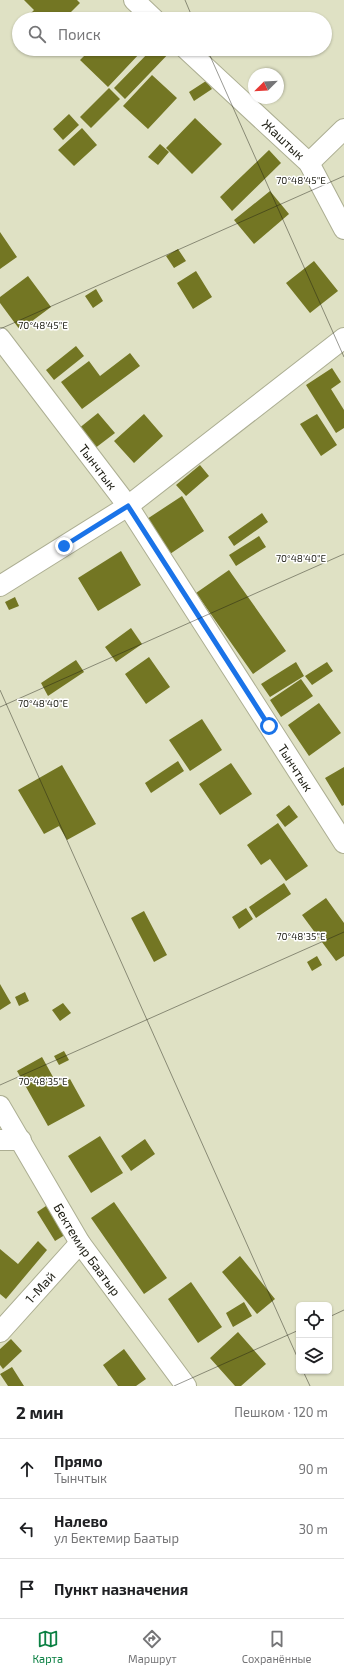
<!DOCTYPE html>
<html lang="ru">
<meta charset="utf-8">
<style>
:root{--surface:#fff;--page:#f2f2f2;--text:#202124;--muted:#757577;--line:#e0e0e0;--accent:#0b8043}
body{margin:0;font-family:"Exo 2",sans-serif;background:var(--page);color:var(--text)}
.controls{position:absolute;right:12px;bottom:12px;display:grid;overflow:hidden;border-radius:6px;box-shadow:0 1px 3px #0004}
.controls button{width:36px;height:36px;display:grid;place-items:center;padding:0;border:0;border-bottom:1px solid var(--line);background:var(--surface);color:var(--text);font:20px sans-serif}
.compass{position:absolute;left:248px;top:68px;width:36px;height:36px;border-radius:50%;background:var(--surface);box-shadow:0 1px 3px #0004;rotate:246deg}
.stop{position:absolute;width:12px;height:12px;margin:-9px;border:3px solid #1a73e8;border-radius:50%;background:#fff}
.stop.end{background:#1a73e8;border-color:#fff;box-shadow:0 1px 4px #0008}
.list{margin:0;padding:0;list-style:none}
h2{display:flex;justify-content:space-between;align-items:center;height:52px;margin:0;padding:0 16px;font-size:17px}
h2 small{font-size:13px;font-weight:400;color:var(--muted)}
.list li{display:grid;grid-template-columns:26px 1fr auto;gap:12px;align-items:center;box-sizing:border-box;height:60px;padding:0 16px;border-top:1px solid var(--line)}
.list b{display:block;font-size:15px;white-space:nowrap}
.list p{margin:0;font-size:13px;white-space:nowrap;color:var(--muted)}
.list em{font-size:13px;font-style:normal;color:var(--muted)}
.icon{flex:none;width:22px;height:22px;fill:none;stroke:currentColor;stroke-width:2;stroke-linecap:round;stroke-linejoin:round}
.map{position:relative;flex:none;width:344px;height:1386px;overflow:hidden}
.search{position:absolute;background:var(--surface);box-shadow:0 1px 3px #0004;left:12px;right:12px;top:12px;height:44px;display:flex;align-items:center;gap:10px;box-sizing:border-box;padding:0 14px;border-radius:22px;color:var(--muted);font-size:15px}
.sheet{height:232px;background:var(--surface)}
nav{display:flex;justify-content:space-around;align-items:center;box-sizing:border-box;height:56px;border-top:1px solid var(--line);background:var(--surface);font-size:11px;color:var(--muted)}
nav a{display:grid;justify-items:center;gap:2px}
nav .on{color:var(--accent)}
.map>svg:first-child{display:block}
.building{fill:#737623}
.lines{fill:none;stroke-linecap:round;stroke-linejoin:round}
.minor-casing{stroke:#acae92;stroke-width:22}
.minor{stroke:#fff;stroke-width:20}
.route{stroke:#1a73e8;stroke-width:5}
.ticks{fill:none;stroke:#1e1e14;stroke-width:1;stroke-opacity:0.45}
.labels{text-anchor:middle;stroke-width:3;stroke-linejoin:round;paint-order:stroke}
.street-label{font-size:13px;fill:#1e1e14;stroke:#fff}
.ticks-label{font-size:10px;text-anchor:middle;fill:#1e1e14;stroke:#fff;stroke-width:3;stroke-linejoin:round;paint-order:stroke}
</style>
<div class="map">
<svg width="344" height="1386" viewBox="0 0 344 1386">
<rect width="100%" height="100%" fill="#dfe1c4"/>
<path class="building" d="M24,0H77L80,3L64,19H25L34,10Z
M91,49H138L141,52L108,87L80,60Z
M152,49H173L125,99L114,88Z
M152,75L177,98L148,129L123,106Z
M206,81L212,89L194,101L189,92Z
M109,88L120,99L91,128L80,117Z
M69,114L79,125L63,140L53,129Z
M195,118L222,144L192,174L166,148Z
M82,128L97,145L74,166L58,150Z
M160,144L169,152L158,165L148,157Z
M269,150L281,163L232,211L220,197Z
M270,191L289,214L254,244L234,220Z
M0,232L17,257L0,269Z
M178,249L186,261L174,268L166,256Z
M314,261L338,291L310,313L286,283Z
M196,271L212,297L193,309L177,283Z
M28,276L51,307L20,330L0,303V297Z
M96,289L103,301L93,308L85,296Z
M76,346L84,356L54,380L46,370Z
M130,353L140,366L82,409L61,382L89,361L100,376Z
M332,368L341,382L331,389L344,410V428L336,433L306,385Z
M98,413L115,433L94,449L78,429Z
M144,414L163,436L134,463L114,441Z
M317,414L337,445L321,456L300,424Z
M200,465L209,476L186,496L176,485Z
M182,496L204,531L170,554L147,519Z
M262,513L268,522L234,546L228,537Z
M259,536L266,547L236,566L229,555Z
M121,551L141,585L98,611L78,578Z
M229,570L286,651L253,674L196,593Z
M15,597L19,606L9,610L5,602Z
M131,628L142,644L116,662L105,647Z
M149,657L170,687L146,704L125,674Z
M76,660L84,672L48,696L41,683Z
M296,662L304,676L270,697L261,684Z
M327,662L333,671L312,685L305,676Z
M301,679L313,696L281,717L270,700Z
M319,703L341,733L309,756L288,725Z
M202,719L222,750L190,771L169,740Z
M178,761L184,771L151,793L145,783Z
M231,763L252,794L220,815L199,784Z
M62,765L96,824L67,840L59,826L44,834L18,790Z
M344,767V805L342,806L325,778Z
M289,805L298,817L285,827L276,815Z
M278,823L308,866L286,881L270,859L261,865L247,845Z
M284,883L291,894L256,918L249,907Z
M326,898L344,923V956L336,961L302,915Z
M246,908L253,919L239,929L232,917Z
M144,911L167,955L154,962L131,918Z
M317,956L322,965L312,971L307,962Z
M0,984L11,1003L0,1010Z
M25,992L29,1001L19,1006L15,997Z
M63,1003L71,1013L60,1021L52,1010Z
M64,1051L69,1060L59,1065L54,1056Z
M42,1057L58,1086L70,1079L85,1106L48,1126L17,1071Z
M100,1136L123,1173L91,1193L68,1156Z
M145,1139L155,1154L131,1171L121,1156Z
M114,1202L167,1278L144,1294L91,1218Z
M49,1204L68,1233L55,1241L37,1212Z
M38,1241L47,1250L6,1299L0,1294V1249L18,1264Z
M240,1256L275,1299L257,1314L222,1272Z
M191,1282L222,1327L198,1343L168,1299Z
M244,1302L252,1316L233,1327L226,1313Z
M238,1332L266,1364L241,1386H235L210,1358Z
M11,1339L22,1351L3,1369L0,1365V1349Z
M124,1349L146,1379L136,1386H118L103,1365Z
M12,1367L24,1386H8L0,1374Z"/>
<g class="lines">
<defs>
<g id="minor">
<path d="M134,0L154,19"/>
<path id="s1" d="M186,49L309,163L344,229"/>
<path d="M309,163L344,129"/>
<path id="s2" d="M0,338L128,506L344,843"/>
<path d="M0,586L128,506L344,338"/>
<path id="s3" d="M0,1106L80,1243L186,1386"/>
<path d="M0,1140H21"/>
<path id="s4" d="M0,1332L80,1243"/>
</g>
</defs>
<use href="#minor" class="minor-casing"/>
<use href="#minor" class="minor"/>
</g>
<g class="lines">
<path class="route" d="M64,546L128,506L269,726"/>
</g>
<path class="ticks" d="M185,0L193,19M207,49L344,357M0,329L344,176M0,690L299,1361M0,707L344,554M0,1085L344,932M329,1317L344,1310M303,1371L310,1386M174,1386L299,1330"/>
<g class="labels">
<g class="street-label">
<text dy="5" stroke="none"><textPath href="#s1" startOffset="133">Жаштык</textPath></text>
<text dy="5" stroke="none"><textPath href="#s2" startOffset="162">Тынчтык</textPath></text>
<text dy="5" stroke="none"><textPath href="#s2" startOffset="522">Тынчтык</textPath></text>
<text dy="5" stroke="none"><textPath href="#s3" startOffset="168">Бектемир Баатыр</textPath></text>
<text dy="5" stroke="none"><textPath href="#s4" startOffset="60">1-Май</textPath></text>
</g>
</g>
<g class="ticks-label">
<text x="301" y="184">70°48'45"E</text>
<text x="43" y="329">70°48'45"E</text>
<text x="301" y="562">70°48'40"E</text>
<text x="43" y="707">70°48'40"E</text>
<text x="301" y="940">70°48'35"E</text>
<text x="43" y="1085">70°48'35"E</text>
</g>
</svg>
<div class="controls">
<button><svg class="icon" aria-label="locate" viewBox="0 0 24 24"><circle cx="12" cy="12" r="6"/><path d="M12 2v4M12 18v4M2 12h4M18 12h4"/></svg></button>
<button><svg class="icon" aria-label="layers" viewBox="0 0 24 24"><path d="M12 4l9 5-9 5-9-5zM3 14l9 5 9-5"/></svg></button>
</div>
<svg class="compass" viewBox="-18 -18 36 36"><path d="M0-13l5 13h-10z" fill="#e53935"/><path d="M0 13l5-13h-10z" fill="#757577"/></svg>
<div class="stop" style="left:269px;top:726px"></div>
<div class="stop end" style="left:64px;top:546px"></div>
<div class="search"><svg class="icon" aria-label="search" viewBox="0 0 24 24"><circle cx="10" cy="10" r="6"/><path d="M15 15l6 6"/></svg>Поиск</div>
</div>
<section class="sheet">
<h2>2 мин<small>Пешком · 120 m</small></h2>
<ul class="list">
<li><svg class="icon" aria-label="ahead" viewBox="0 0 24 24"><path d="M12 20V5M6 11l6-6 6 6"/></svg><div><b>Прямо</b><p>Тынчтык</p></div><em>90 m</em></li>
<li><svg class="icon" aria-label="left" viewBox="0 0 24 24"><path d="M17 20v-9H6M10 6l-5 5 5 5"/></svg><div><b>Налево</b><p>ул Бектемир Баатыр</p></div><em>30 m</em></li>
<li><svg class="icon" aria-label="arrive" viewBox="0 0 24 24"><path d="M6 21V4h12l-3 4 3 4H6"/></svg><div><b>Пункт назначения</b></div></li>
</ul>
</section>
<nav>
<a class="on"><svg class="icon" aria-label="map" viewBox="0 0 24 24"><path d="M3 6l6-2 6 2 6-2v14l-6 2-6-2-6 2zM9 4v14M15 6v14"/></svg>Карта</a>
<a><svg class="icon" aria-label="directions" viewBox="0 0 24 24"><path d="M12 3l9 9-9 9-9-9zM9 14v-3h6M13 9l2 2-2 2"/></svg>Маршрут</a>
<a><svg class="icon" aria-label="saved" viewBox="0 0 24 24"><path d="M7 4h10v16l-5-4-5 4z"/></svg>Сохранённые</a>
</nav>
